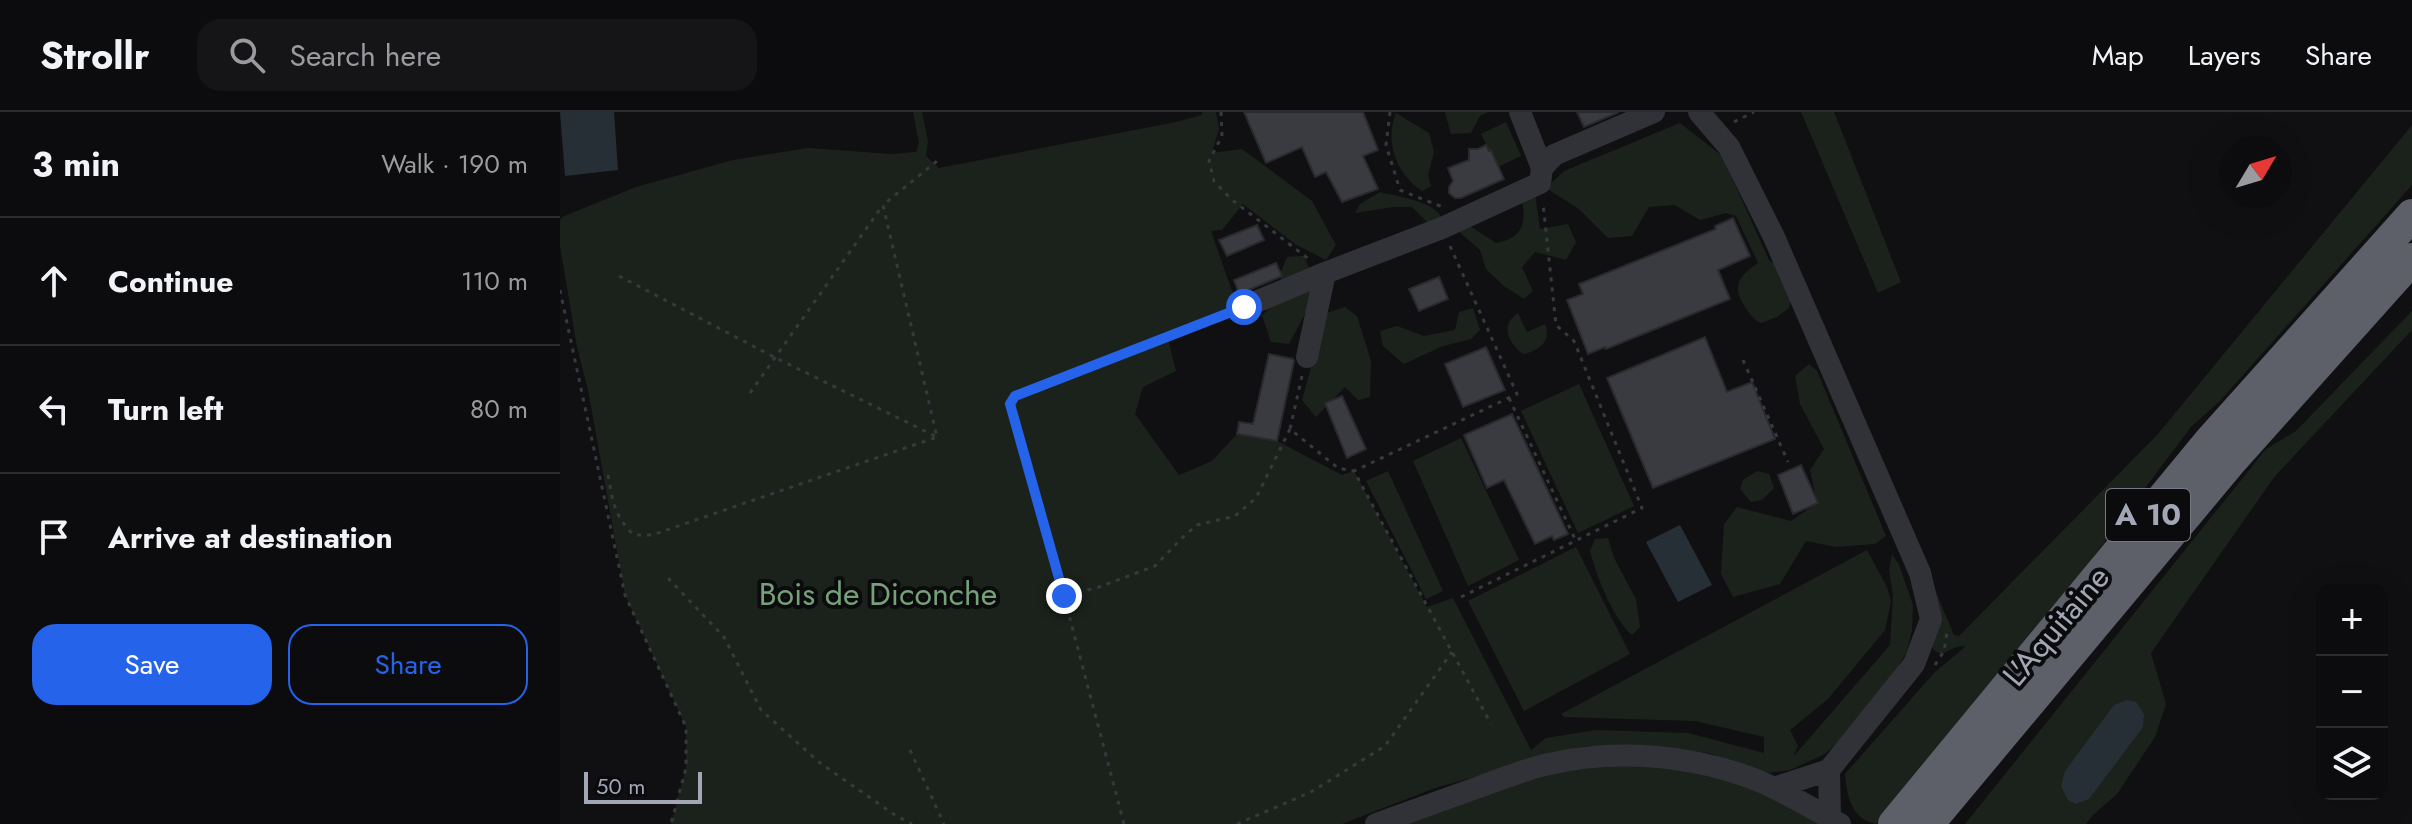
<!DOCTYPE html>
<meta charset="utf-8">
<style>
:root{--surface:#0c0c0e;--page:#151517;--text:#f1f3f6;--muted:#9a9b9e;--line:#2c2c2e;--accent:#2563eb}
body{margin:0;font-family:Jost,sans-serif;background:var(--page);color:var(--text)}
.controls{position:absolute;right:24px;bottom:24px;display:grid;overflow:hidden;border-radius:16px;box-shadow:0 8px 32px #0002}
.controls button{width:72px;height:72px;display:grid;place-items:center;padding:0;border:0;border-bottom:2px solid var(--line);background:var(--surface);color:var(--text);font:40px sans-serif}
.compass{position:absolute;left:1660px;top:24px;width:72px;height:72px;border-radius:50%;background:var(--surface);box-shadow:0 8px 32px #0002;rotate:52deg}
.scale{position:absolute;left:24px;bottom:20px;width:118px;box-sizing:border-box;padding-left:8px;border:4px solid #a1a7b4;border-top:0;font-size:22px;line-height:28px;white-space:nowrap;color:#a1a7b4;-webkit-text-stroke:6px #0b0b0d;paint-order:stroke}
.stop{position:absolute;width:24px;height:24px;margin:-18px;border:6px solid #2563eb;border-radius:50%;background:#fff}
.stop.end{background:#2563eb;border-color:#fff;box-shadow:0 2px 8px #0008}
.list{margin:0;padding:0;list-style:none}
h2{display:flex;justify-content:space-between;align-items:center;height:104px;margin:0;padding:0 32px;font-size:34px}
h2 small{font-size:26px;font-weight:400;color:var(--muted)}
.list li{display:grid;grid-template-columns:52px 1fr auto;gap:24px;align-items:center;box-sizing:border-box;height:128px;padding:0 32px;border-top:2px solid var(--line)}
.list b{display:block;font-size:30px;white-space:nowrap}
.list em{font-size:26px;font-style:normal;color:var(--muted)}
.actions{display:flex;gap:16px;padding:24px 32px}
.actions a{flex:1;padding:18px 0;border:2px solid var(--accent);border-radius:24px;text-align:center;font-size:28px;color:var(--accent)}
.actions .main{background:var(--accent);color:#fff}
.icon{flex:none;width:44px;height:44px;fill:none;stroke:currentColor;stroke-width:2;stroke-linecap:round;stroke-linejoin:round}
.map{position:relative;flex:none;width:1852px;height:712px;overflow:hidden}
header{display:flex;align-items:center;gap:48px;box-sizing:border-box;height:112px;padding:0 40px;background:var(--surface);border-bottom:2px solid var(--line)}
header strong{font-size:38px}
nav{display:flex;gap:44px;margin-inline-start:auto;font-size:28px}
.search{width:560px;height:72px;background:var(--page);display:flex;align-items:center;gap:20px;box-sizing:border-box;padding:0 28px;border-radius:24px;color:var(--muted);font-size:30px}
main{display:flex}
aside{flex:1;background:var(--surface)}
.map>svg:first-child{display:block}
.green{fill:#1b221b}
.water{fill:#262f36}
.building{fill:#3a3b40;stroke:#2a2a2e;stroke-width:2}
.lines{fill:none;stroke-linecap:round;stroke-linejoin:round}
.path{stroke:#37393e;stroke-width:3;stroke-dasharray:4 6;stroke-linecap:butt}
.minor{stroke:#313237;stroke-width:22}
.highway{stroke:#5d6069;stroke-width:32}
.route{stroke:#2563eb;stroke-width:10}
.labels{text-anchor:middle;stroke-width:8;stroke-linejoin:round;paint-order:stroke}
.shield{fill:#0b0b0d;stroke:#747882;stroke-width:2}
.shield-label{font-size:30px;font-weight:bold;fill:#a1a7b4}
.park-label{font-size:32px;fill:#76a078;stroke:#0b0b0d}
.street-label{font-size:32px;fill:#a1a7b4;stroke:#0b0b0d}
</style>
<header>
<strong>Strollr</strong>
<div class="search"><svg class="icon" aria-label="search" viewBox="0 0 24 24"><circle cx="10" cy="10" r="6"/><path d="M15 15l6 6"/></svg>Search here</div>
<nav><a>Map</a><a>Layers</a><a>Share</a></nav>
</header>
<main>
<aside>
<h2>3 min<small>Walk · 190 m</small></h2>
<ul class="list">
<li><svg class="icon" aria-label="ahead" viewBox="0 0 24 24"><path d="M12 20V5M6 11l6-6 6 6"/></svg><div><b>Continue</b></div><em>110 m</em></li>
<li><svg class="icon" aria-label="left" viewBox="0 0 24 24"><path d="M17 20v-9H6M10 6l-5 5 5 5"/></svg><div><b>Turn left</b></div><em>80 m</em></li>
<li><svg class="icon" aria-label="arrive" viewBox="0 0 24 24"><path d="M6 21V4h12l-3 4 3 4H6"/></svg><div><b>Arrive at destination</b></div></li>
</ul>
<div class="actions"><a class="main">Save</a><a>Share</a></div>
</aside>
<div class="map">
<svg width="1852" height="712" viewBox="0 0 1852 712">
<rect width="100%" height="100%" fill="#101012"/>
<path class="green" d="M353,0H362L368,29L366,44L379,56L616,10L642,3V0H656L659,16L652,41L682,37L752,89L776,133L766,148L735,132L683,92L662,118L651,119L679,199L608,226L616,259L583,275L575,302L619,363L652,349L677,322L717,329L782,363L794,359L867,495L893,486L971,638L986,626L1036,618L1128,621L1204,641V625L1135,609L1004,605L1001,602L1307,438L1327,475L1331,490L1325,518L1268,587L1230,618L1238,634L1233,645L1330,533L1333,484L1329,458L1332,442L1339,453L1353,493L1352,518L1347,539L1337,556L1296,613L1265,642L1230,658L1208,661L1149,641L1086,634H1026L875,676L782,712H111L126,656V615L65,483L28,278L17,235L0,134V108L2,105L76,75L173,48L248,36L331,42L356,40L359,31Z
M886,0H928L920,4L911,21L891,22L885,1Z
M1241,0H1274L1341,170L1318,181Z
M836,1L869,21L874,40L868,63L871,74L862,79C837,62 824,30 836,1Z
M946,10L961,44L938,55L921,22Z
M1120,11L1162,44L1209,148L1216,153L1232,183L1229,196L1217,205L1201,211C1194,208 1192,204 1187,198C1171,176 1177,165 1198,151L1176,104L1166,101L1140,108L1115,93L1089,95L1072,124L1048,126L1019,97L986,76L1004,59Z
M1852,13V73L1660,289L1631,315L1488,505L1316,712C1291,707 1287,684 1285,662L1375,560L1406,534L1396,535L1382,542L1373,538L1372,523L1255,212L1262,208L1394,523L1399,524L1598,322Z
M974,74L980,117L1008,112L1016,130L1006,148L975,140L962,155L973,179L964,187L944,174L926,157L920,138L890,112H907L936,131C967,125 966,107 961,80Z
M820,80C838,85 879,89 883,110L868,111L852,95H833L795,101L800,92Z
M744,144L749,156L754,185L729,232L711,230L702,203L721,187V160L727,145Z
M785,195L797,204L811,249L810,285L798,288L785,275L756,305L742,288L766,201Z
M913,196L920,218L911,227L883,234L844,252L823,234L820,219L837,214L864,224L895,218L899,200Z
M1852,199V218L1715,364L1591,541L1606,592L1595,625L1557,682L1532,704L1526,712H1405L1706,337L1736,319Z
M958,201L967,220L985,212C992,229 979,239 963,242C949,231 939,214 958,201Z
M1249,252L1257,259L1326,424L1315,432L1276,435L1246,429L1220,472L1173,485L1161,462L1164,412L1177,395L1231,409L1257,391L1250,358L1264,337L1240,292L1235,264Z
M1019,272L1074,394L1018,421L961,299Z
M901,326L959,448L908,474L853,349Z
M828,359L883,479L866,487L806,369Z
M1197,359L1209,362L1214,376L1202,388L1191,390L1180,377L1183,368Z
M1048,426L1054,446L1076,487L1080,515L1072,523C1053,507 1036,463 1030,439L1035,427Z
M1016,435L1070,542L964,599L908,489Z
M1005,653H1121L1194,673L1266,712H843Z"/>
<path class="water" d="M0,0H54L58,58L5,64Z
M1120,413L1152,473L1118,490L1086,430Z
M1567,588L1576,590L1584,602L1583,615L1529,687L1516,692L1508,688L1501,674L1505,659L1554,593Z"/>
<path class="building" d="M684,0H803L818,38L803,44L818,77L782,90L766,60L755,65L742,35L706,51Z
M1017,0H1059L1024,15Z
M926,33L929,39L931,38L944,67L901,86H895L889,81V75L893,69L888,56L909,48V37H918Z
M1173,106L1190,144L1158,158L1170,187L1046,237L1045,235L1028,242L1007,188L1023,182L1019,172L1156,117L1155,114Z
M697,113L704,128L667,144L659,128Z
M716,151L722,164L679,182L674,168Z
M879,165L888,187L859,199L849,177Z
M1145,225L1167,280L1192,270L1215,327L1093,376L1047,266Z
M926,235L945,278L903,295L885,252Z
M709,242L733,247L734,249L717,329L677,322L679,310L693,312Z
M782,284L806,337L787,346L765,291Z
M952,302L1008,422L994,428L992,424L975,432L944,368L927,376L904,323Z
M1241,353L1258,391L1233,402L1218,363Z"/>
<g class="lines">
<path class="path" d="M661,0L662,24L649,49L654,69L671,87L750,148
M830,0L826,33L840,78L880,94L882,97
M1174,10L1194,0
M890,134L957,282L794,359L931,612
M59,164L214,245L377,325
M0,178L65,483L126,615V656L111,712
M1183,248L1228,350
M742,264L730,317L778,356L794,359
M190,281L323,93
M949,286L1015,427
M48,363C53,390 54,404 74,423H92L377,325L323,93L377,49
M108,466L164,525L201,598L260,651L335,703L352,712
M504,484L450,292L455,284L667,202
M901,485L1082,396L1014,229L996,213L983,91
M1375,553L1384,539L1387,520
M350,638L384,712
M564,712L504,484L539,475L595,454L622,426L637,413L675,404L696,386L730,317
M677,712L751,680L825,634L892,540"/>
<path class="minor" d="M960,0L982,56L994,43L1094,0
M1139,0L1169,35L1214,125L1360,461L1371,507L1354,552L1269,658L1214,676
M684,195L765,161
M747,245L765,161L882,116L980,71L982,56
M1269,658L1270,706
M816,712C850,700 885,687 919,675C942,667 965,657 989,652C1057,636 1134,643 1199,669C1227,681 1254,697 1280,712"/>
<path class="highway" d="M1334,712L1649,330L1852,103
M1368,712L1672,348L1852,147"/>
</g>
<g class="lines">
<path class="route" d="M504,484L450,292L455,284L684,195"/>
</g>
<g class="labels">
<rect class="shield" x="1546" y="377" width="84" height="52" rx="6"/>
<g class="shield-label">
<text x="1588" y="413">A 10</text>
</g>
<g class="park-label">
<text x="318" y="493">Bois de Diconche</text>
</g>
<g class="street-label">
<text transform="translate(1496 514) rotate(-50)" y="11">L'Aquitaine</text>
</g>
</g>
</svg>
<div class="controls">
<button>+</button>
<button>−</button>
<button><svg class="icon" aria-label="layers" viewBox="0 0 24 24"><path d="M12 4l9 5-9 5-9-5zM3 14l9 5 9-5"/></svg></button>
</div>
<svg class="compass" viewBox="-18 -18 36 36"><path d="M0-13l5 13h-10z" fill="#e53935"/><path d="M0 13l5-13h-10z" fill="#9a9b9e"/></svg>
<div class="scale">50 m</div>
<div class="stop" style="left:684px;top:195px"></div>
<div class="stop end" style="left:504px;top:484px"></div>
</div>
</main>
